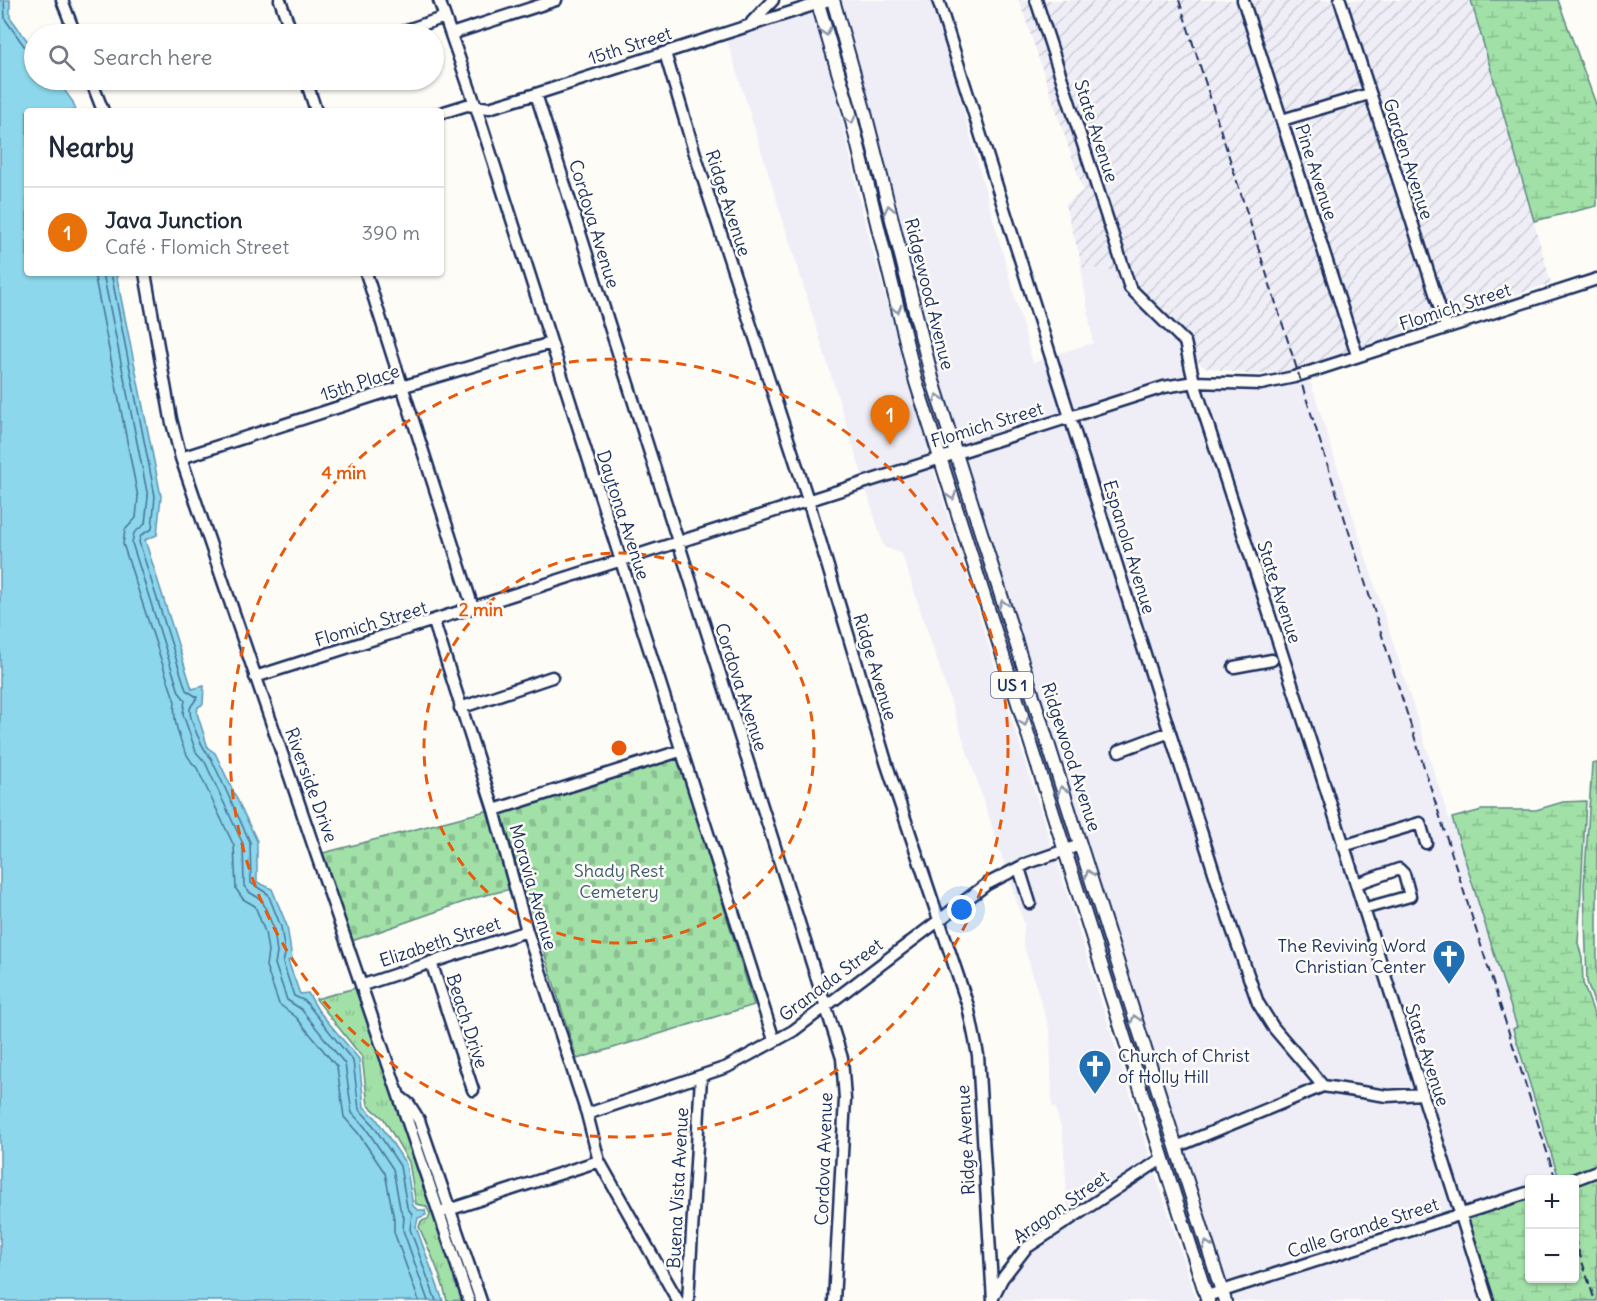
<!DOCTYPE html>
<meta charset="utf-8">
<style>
:root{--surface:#fff;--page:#f2f2f3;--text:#1f2937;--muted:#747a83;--line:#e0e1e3;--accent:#1a73e8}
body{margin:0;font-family:Delius,sans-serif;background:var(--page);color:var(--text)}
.controls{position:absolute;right:18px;bottom:18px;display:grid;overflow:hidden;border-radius:6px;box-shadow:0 2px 4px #0004}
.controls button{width:54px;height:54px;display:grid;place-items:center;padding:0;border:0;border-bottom:2px solid var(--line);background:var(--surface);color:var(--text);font:30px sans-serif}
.you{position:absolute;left:962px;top:910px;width:21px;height:21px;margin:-15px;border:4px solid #fff;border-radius:50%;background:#1a73e8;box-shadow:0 0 0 9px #1a73e833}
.badge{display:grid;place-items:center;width:39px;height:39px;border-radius:50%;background:var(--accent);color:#fff;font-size:20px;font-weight:700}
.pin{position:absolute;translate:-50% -50px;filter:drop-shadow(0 2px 3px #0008)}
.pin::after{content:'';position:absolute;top:32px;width:21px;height:18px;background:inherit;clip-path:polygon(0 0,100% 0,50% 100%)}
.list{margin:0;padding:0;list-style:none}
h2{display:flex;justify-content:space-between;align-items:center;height:78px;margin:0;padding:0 24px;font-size:26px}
h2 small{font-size:20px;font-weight:400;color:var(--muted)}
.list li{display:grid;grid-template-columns:39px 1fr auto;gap:18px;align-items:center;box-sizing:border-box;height:90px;padding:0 24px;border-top:2px solid var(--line)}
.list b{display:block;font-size:22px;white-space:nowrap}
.list p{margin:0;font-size:20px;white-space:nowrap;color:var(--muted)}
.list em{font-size:20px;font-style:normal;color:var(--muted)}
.icon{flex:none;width:33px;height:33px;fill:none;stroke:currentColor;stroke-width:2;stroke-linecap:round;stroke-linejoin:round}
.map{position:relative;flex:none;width:1597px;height:1301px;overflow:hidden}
.search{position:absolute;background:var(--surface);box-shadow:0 2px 4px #0004;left:24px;top:24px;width:420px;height:66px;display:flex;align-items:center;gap:15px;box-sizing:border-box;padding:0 21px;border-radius:33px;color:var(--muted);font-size:22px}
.panel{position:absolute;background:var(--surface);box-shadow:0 2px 4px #0004;left:24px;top:108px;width:420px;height:168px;border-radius:6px}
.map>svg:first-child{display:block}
.built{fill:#efeef7;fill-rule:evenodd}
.industrial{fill:url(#industrial-furrows)}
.grass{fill:url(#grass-tufts);stroke:#5e8882;stroke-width:1.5}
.wetland{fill:url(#wetland-marsh);stroke:#5e8882;stroke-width:1.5}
.cemetery{fill:url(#cemetery-stones);stroke:#5e8882;stroke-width:1.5}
.water{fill:#8cd7ec;stroke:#5f94b3;stroke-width:1.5}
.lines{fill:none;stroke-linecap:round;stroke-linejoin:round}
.shore{stroke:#487297;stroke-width:1.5}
.minor-casing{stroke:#1b2f5e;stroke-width:15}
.major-casing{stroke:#1b2f5e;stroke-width:16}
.minor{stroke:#fdfcf7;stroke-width:10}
.major{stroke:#fdfcf7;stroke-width:12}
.rail{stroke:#1b2f5e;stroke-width:2;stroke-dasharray:9 4.5;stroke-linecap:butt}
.oneway{stroke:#8c96aa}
.ring{fill:none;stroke:#e8590c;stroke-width:3;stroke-dasharray:10 8}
.labels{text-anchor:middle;stroke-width:5;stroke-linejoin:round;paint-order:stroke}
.shield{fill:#fdfcf7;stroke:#5f6c8c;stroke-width:1.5}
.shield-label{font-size:16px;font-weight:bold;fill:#1b2f5e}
.street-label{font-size:18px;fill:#1b2f5e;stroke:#fdfcf7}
.park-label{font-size:18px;fill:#3c5b70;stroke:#fdfcf7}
.poi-label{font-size:18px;fill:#1b2f5e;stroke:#fdfcf7;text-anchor:end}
.centre{fill:#e8590c;stroke:#fdfcf7;stroke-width:3}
.ring-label{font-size:18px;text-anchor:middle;font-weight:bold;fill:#e8590c;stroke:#fdfcf7;stroke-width:5;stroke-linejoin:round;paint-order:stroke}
</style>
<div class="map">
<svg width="1597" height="1301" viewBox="0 0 1597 1301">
<defs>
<pattern id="industrial-furrows" width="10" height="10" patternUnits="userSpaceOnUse" patternTransform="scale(1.5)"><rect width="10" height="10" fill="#efeef7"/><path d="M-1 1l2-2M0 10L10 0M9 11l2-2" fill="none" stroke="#ccccd6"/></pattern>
<pattern id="grass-tufts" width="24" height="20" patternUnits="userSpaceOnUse" patternTransform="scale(1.5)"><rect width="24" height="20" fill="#a1e0a7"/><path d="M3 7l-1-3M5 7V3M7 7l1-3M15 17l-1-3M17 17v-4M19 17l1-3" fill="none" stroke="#8ac092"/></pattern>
<pattern id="wetland-marsh" width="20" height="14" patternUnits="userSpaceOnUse" patternTransform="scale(1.5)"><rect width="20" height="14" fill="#a1e0a7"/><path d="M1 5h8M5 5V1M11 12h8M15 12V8" fill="none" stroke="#8ac092"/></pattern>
<pattern id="cemetery-stones" width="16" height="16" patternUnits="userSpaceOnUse" patternTransform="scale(1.5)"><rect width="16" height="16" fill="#a1e0a7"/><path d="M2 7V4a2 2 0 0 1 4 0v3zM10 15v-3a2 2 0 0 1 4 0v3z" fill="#8ac092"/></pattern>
</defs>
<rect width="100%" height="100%" fill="#fdfcf7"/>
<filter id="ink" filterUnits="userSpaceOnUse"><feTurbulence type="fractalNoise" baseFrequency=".0167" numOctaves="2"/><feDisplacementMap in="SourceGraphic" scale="12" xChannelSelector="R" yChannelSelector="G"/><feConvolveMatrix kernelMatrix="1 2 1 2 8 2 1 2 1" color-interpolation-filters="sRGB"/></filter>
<g filter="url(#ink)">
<path class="built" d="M844,0H933L1033,363L1048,357L1066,413L958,447L936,376L838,2Z
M813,10L831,70L863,215L930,456L863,478L726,37Z
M1079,254L1083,268L1110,270L1132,301L1152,316L1173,343L1182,350L1189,378L1163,382L1074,411L1056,354L1093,343Z
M1309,377L1449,819L1452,818L1517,1028L1514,1029L1559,1179L1530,1180L1529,1187L1462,1208L1369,912L1410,900L1398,864L1358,879L1348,849L1417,828L1424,849L1431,845L1424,821L1346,840L1200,387L1261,388Z
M1191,387L1328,809L1417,1090L1388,1092L1325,1081L1276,1023L1262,1001L1236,927L1077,420L1165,391ZM1275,654L1276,663L1230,672V663Z
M1069,422L1165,730L1114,748L1116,757L1168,738L1254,1005L1316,1083L1180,1141L960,456Z
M932,465L1053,850L1006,869L902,554L884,547L865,486Z
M1056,858L1151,1160L1068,1214L1063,1134L1055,1107H1052L1050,1032L1023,943L1024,924L1009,878L1016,874L1028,909L1035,906L1024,870Z
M1322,1091L1387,1101L1420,1099L1454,1210L1225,1285L1183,1150Z
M1154,1169L1197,1301H997L1005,1281L1028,1252Z
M1457,1219L1483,1301H1230L1227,1294Z"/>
<path class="industrial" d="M1019,0H1032L1122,278L1181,344L1182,350L1173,343L1152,316L1132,301L1110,270L1083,268L1065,205L1083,190Z
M1041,0H1238L1352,352L1297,370L1252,375L1204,367L1193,358L1188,338L1134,285Z
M1247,0H1336L1364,91L1285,114Z
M1345,0H1471L1551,283L1448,317Z
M1366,100L1440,321L1360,350L1287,123Z"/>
<path class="grass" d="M1597,763V1011L1587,982L1584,886L1592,764Z
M359,987L464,1300L447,1301C441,1274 430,1252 419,1227L421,1221L428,1219L430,1214L426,1206L416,1204L409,1162L384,1119L368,1105L362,1057L316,999Z"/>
<path class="wetland" d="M1471,0H1558L1597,107V206L1534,221Z
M1586,801L1578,943L1582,958L1583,983L1597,1022V1167L1559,1179L1513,1029L1517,1027L1452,818L1482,810H1536L1563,802Z
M1597,1176V1301H1492L1466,1219L1529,1197L1530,1278H1574L1575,1184Z"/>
<path class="cemetery" d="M678,758L754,1005L577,1059L501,813Z
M490,810L511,889L478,897L352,941L323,853Z"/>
<path class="water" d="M0,0H10V17L34,50V80H57L73,102L76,111H27V273H116L161,496L157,535L145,540L192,689L204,686L203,704L198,707L197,713L208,748L215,753L257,841V882L272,889L287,926L292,959L288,961L300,994L308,993L318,1010L359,1059L364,1107L376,1118L406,1164L413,1206L418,1210H425L426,1215L418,1218L416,1227L443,1301H0Z"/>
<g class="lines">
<path class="shore" d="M4,0L5,19L27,50L34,53
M94,273L138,497L136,518L125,530L123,544L175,702C172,722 183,755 197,768L234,846L236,889L243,899L255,906L265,932L268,951L266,966L279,1004L296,1017L337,1067L344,1117L358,1133L385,1173L394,1219V1232L419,1301
M103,273L148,497L145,524L134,533L132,543L179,692L185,700L183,714L196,752L205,762L243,844L244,886L249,892L262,900L274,929L277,953L275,964L287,1000L301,1009L345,1064L352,1113L365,1127L393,1169L400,1208L404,1217L403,1230L428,1301
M111,273L155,496L152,529L141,535L139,542L186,690L197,697C196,701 191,704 190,709C189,720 203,750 211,758L250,842L251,883L268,894L281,927L285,954L283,963L294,996L305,1001L353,1061L359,1109L371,1122L400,1166L407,1207L412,1214L410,1229L436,1301"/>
<defs>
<path id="minor" d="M62,0L75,34
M280,0L292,34
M439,0L476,107L774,1040
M938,0L1232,929L1258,1003L1273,1027L1323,1086
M1036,0L1130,288L1185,342L1194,382L1332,808L1488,1301
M1243,0L1357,355
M1340,0L1446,327
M752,22L773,0
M395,34L445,17
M451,34L556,0
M665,53L695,154L808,500L887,765L968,1006L978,1055L993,1301
M91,80L103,111
M306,80L316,111
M536,94L842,1058L845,1099L834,1301
M441,113L467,105L489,108L536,94L829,0
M1282,120L1369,94
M145,273L171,419L181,458L469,1301
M366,273L473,608
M181,458L401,387L551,343
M434,622L494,810L527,931L587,1114L599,1161L678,1301
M1234,667L1272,660
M255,677L1164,387L1194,382L1261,384L1294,377L1597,279
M460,708L552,677
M1119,751L1170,732
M494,810L680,751
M1343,846L1420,823L1426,843
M1019,868L1030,903
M1356,884L1399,869L1404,874L1410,896L1363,909
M431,962L473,1090
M363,985L527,931
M400,1097L409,1104L419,1120L481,1301
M587,1114L727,1067L793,1031L987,884L1028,863L1080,845
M1176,1147L1323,1086L1387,1096L1423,1094
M1573,1180L1597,1171
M442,1212L599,1161
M1207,1296L1530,1192
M993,1297L1002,1279L1026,1248L1163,1158
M688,1301L701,1077"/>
<path id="major" d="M817,0L849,109L916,382L1208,1301
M833,0L865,113L932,378L1225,1301"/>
</defs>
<use href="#minor" class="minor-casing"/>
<use href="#major" class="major-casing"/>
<use href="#minor" class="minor"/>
<use href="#major" class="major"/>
<path class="rail" d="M1179,0L1556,1180
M1574,1237L1595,1301"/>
</g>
<defs><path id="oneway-chevron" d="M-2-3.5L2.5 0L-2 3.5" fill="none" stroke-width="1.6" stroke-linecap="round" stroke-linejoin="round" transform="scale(1.5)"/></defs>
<g class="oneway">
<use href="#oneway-chevron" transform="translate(826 32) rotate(73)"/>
<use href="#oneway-chevron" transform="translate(851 120) rotate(76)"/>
<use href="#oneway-chevron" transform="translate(889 209) rotate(-103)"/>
<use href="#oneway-chevron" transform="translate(897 309) rotate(75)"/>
<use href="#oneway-chevron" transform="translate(938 398) rotate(-107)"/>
<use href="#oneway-chevron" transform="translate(952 496) rotate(72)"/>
<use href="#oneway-chevron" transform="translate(1003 604) rotate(-108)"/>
<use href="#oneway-chevron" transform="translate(1024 722) rotate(72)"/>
<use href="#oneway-chevron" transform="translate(1062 790) rotate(-108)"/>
<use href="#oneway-chevron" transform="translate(1089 874) rotate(-108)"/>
<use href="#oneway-chevron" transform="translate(1135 1019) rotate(-108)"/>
<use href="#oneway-chevron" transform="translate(1207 1245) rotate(-108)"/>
</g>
</g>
<g class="ring">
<circle cx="619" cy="748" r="195"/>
<circle cx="619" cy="748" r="389"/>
</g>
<defs>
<symbol id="church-pin" viewBox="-11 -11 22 30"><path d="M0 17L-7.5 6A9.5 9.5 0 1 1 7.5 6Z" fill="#1f6fb2" stroke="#fdfcf7"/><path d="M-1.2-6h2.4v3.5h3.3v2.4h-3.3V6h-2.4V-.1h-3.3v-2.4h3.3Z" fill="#fff"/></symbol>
</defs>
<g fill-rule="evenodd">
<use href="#church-pin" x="1430" y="937" width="38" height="52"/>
<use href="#church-pin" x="1076" y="1047" width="38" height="52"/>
</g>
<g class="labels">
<rect class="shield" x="991" y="672" width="42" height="26" rx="4.5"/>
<g class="shield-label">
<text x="1012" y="691">US 1</text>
</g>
<g class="street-label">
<text transform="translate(630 46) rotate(-18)" y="6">15th Street</text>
<text transform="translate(1096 131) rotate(72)" y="6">State Avenue</text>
<text transform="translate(1408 159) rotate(72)" y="6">Garden Avenue</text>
<text transform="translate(1316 172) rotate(72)" y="6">Pine Avenue</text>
<text transform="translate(728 203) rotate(72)" y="6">Ridge Avenue</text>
<text transform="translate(594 224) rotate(73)" y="6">Cordova Avenue</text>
<text transform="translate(929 294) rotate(76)" y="6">Ridgewood Avenue</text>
<text transform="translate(1455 307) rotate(-18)" y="6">Flomich Street</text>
<text transform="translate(360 383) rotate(-18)" y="6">15th Place</text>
<text transform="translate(987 425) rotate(-17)" y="6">Flomich Street</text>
<text transform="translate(623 515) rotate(72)" y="6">Daytona Avenue</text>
<text transform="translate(1129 547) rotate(73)" y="6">Espanola Avenue</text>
<text transform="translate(1279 592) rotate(72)" y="6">State Avenue</text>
<text transform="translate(371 624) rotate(-17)" y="6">Flomich Street</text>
<text transform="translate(875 667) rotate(73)" y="6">Ridge Avenue</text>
<text transform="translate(741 687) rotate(72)" y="6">Cordova Avenue</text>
<text transform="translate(1071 757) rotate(72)" y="6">Ridgewood Avenue</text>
<text transform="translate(311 785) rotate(70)" y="6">Riverside Drive</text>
<text transform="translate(533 887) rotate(74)" y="6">Moravia Avenue</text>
<text transform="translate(440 942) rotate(-18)" y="6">Elizabeth Street</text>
<text transform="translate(831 980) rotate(-37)" y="6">Granada Street</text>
<text transform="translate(467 1021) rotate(72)" y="6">Beach Drive</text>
<text transform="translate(1427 1055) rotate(72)" y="6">State Avenue</text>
<text transform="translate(966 1140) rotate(-93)" y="6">Ridge Avenue</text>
<text transform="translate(824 1159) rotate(-88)" y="6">Cordova Avenue</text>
<text transform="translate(678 1188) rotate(-87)" y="6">Buena Vista Avenue</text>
<text transform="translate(1061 1207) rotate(-35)" y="6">Aragon Street</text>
<text transform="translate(1363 1228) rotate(-18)" y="6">Calle Grande Street</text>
</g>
<g class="park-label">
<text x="619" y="877">Shady Rest<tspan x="619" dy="21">Cemetery</tspan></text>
</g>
<g class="poi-label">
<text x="1426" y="952">The Reviving Word<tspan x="1426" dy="21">Christian Center</tspan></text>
<text x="1118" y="1062" text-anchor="start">Church of Christ<tspan x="1118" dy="21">of Holly Hill</tspan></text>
</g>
</g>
<circle cx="619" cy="748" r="9" class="centre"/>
<g class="ring-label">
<text x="344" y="479">4 min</text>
<text x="481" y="616">2 min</text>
</g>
</svg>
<div class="controls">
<button>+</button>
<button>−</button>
</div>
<div class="you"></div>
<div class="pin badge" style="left:890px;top:445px;background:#e8710a">1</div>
<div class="search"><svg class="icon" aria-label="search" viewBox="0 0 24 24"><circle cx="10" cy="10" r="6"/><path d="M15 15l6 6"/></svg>Search here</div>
<section class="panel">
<h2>Nearby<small></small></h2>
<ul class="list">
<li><span class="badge" style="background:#e8710a">1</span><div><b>Java Junction</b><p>Café · Flomich Street</p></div><em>390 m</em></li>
</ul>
</section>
</div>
